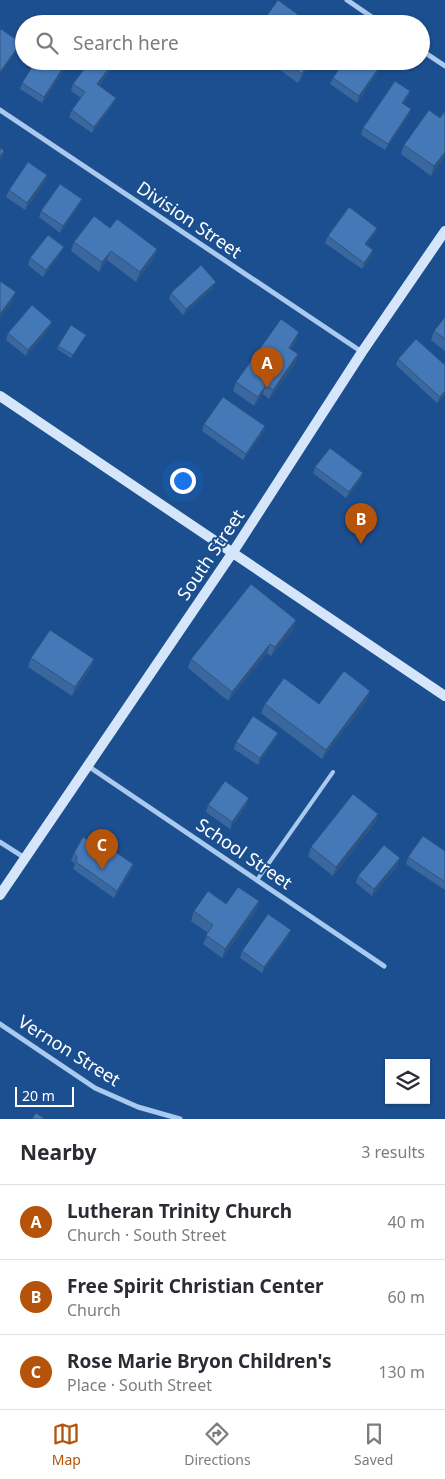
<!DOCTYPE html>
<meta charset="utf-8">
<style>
:root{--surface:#fff;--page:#f2f2f3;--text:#2b2b33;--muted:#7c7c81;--line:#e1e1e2;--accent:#b45309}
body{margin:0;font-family:"Noto Sans",sans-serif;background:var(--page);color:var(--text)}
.controls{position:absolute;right:15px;bottom:15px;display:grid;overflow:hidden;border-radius:0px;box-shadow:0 1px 4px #0004}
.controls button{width:45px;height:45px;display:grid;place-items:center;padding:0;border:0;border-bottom:1px solid var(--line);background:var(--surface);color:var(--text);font:25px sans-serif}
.scale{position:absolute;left:15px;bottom:12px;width:59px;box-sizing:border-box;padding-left:5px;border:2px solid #fff;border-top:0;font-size:14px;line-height:18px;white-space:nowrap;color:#fff;-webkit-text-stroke:4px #1b4f8f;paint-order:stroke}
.you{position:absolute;left:182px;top:480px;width:18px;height:18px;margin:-12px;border:4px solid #fff;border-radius:50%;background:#1a73e8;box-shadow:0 0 0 8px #1a73e833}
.badge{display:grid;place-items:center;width:32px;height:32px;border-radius:50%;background:var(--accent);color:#fff;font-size:16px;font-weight:700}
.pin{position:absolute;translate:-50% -41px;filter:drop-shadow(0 1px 2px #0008)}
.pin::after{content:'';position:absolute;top:26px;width:18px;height:15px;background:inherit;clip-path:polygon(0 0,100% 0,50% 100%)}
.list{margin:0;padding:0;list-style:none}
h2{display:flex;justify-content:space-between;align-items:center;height:65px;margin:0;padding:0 20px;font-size:21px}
h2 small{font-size:16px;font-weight:400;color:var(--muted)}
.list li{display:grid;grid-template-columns:32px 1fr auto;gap:15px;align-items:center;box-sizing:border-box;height:75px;padding:0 20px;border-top:1px solid var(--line)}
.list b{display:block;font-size:19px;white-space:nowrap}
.list p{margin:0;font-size:16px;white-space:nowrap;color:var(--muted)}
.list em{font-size:16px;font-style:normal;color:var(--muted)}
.icon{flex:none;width:28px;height:28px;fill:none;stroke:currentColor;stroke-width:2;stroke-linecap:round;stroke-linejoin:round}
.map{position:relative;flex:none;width:445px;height:1119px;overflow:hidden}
.search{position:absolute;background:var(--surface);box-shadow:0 1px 4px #0004;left:15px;right:15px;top:15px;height:55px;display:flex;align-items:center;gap:12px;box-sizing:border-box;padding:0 18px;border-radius:28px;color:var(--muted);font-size:19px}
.sheet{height:290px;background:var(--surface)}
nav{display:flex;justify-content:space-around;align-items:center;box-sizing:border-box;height:70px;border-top:1px solid var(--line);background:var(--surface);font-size:14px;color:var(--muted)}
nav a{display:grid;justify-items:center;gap:2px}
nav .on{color:var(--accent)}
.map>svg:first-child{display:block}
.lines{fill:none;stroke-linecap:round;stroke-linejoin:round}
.lane{stroke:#a9c9ee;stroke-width:4}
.street{stroke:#a9c9ee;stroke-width:5}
.secondary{stroke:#d6e6fa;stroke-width:10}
.wall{fill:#3a679d}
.shaded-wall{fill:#305480}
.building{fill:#4478b7;stroke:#305480}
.labels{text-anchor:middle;stroke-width:4;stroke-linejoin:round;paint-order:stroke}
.street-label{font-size:18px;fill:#fff;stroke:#1b4f8f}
</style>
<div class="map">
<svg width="445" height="1119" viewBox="0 0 445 1119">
<rect width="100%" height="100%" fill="#1b4f8f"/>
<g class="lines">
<path class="lane" d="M257,880L333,772"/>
<path class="street" d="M347,0L382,24
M421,50L445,66
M0,110L362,352
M88,766L384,966
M0,842L25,858
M0,1024L95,1088L138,1107L180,1119"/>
<path class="secondary" d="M0,396L445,696
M0,895L233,552L362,352L445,231"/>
</g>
<path class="wall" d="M283,61H313L298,83L280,70Z
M66,63L64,70L42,103L20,89L22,83Z
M112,64L110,71L99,86L113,104L92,133L69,117L72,110L81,98L71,91L73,84Z
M380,66L377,73L357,103L330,84L333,78Z
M410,91L408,97L403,104L411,109L408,116L385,150L361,135L363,128Z
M440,118L445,156L431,176L401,154L404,145Z
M47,175L45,182L25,210L6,197L9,190Z
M79,205L60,233L39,217L41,211Z
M110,228L157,249L154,258L136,282L107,260L99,272L71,251L74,242Z
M377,228L375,234L366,245L371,257L362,269L325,243L328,236Z
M61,253L43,277L28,265L30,258Z
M216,282L213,288L183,315L169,299L171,293Z
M445,317V351L431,340L434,331Z
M52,322L49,329L26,356L6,340L8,333Z
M86,335L84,338L71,358L57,349L58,346Z
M296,342L291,349L298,354L295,364L269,399L263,394L254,406L233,391L236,382Z
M398,359L445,365V395L437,403L396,365Z
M204,424L265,426L263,433L243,460L202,431Z
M315,467L361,479L346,498L313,473Z
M296,620L293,630L271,656L267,653L228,701L188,668L191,659Z
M31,658L94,659L90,669L72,696L28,667Z
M367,700L322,759L261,713L265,704H319Z
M278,733L275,739L258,765L234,749L236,742Z
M208,805H247L230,829L206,812Z
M378,814L375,823L333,876L308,856L311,847Z
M445,851V890L406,864L408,857Z
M74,853L133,864L131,871L114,898L73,869L75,864L71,860Z
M398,865L372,896L356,883L358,876Z
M259,901L256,911L222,958L203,944L208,933L191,921L194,911L226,904Z
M288,937L262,973L240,958L242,951Z"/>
<path class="shaded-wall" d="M21,43L18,49L0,75V72Z
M310,61H313L298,83L302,74Z
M66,63L64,70L42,103L44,97Z
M112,64L110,71L95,91L97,84Z
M380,66L377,73L357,103L359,96Z
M410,91L408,97L399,110L402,103Z
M116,98L113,104L92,133L94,127Z
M411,109L408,116L385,150L388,144Z
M4,151L2,158L0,161V157Z
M445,152V156L431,176L434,166Z
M47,175L45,182L25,210L27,203Z
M82,199L79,205L60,233L63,226Z
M377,228L375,234L362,251L365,244Z
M64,247L61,253L43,277L46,270Z
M157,249L154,258L136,282L140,272Z
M373,250L371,257L362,269L364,263Z
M111,251L107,260L99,272L102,262Z
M216,282L213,288L183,315L186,309Z
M16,292L13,301L0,318V314Z
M52,322L49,329L26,356L28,350Z
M299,332L296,342L285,357L289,348Z
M298,354L295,364L269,399L273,390Z
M266,385L263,394L254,406L258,397Z
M445,391V395L437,403L440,397Z
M265,426L263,433L243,460L246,454Z
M363,473L361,479L346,498L349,492Z
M296,620L293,630L271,656L275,647Z
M270,644L267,653L228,701L232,692Z
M94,659L90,669L72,696L75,687Z
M370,691L367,700L322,759L326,750Z
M278,733L275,739L258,765L260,758Z
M249,798L247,805L230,829L232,822Z
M378,814L375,823L333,876L336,867Z
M400,858L398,865L372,896L374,889Z
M133,864L131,871L114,898L117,891Z
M259,901L256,911L222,958L225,949Z
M291,930L288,937L262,973L264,967Z"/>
<path class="building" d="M278,0L311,24H261Z
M1,29L21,43L0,72V31Z
M36,61H63L66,63L44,97L22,83Z
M90,61H108L112,64L97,84L116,98L94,127L72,110L85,92L73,84Z
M284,61H310L302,74Z
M344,61H372L380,66L359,96L333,78Z
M395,81L410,91L402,103L411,109L388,144L363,128Z
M429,110L440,118L445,111V152L434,166L404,145Z
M0,148L4,151L0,157Z
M28,162L47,175L27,203L9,190Z
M60,184L82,199L63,226L41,211Z
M349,207L377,228L365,244L373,250L364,263L328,236Z
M94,216L110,228L117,219L157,249L140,272L111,251L102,262L74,242Z
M48,235L64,247L46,270L30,258Z
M201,265L216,282L186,309L171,293Z
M0,281L16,292L0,314Z
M32,305L52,322L28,350L8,333Z
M445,317V339L434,331Z
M281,319L299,332L289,348L298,354L273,390L266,385L258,397L236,382Z
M71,325L86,335L73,355L58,346Z
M416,339L445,365V391L440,397L398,359Z
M223,397L265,426L246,454L204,424Z
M330,448L363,473L349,492L315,467Z
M251,584L296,620L275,647L270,644L232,692L191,659Z
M50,630L94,659L75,687L31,658Z
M344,671L370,691L326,750L265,704L284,678L319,704Z
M253,716L278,733L260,758L236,742Z
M225,781L249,798L232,822L208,805Z
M353,794L378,814L336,867L311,847Z
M92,836L133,864L117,891L76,862L77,857L74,853L83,837L88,840Z
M423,836L445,851V882L408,857Z
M384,845L400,858L374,889L358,876Z
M238,887L259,901L225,949L206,935L213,925L194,911L208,891L226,904Z
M268,914L291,930L264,967L242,951Z
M36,1113L45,1119H32Z"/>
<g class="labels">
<g class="street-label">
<text transform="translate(189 220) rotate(34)" y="6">Division Street</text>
<text transform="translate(211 555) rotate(-56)" y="6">South Street</text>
<text transform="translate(244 854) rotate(34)" y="6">School Street</text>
<text transform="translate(69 1051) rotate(32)" y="6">Vernon Street</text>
</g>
</g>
</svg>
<div class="controls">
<button><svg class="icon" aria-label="layers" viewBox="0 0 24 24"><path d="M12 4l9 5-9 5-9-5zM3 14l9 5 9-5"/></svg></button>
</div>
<div class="scale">20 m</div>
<div class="you"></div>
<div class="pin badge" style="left:267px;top:388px">A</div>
<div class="pin badge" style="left:361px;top:544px">B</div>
<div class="pin badge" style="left:102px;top:870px">C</div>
<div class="search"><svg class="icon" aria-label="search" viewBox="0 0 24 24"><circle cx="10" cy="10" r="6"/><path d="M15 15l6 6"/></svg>Search here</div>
</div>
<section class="sheet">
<h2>Nearby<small>3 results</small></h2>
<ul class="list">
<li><span class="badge">A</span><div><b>Lutheran Trinity Church</b><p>Church · South Street</p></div><em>40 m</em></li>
<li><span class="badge">B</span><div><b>Free Spirit Christian Center</b><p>Church</p></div><em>60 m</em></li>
<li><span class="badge">C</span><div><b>Rose Marie Bryon Children's</b><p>Place · South Street</p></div><em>130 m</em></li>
</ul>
</section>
<nav>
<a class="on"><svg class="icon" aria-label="map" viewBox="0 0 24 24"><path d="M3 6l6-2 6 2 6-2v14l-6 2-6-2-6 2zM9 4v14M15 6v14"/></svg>Map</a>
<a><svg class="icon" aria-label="directions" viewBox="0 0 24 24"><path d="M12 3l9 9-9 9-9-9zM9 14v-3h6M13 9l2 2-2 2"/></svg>Directions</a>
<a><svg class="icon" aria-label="saved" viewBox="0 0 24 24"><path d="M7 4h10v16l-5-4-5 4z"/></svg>Saved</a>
</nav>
